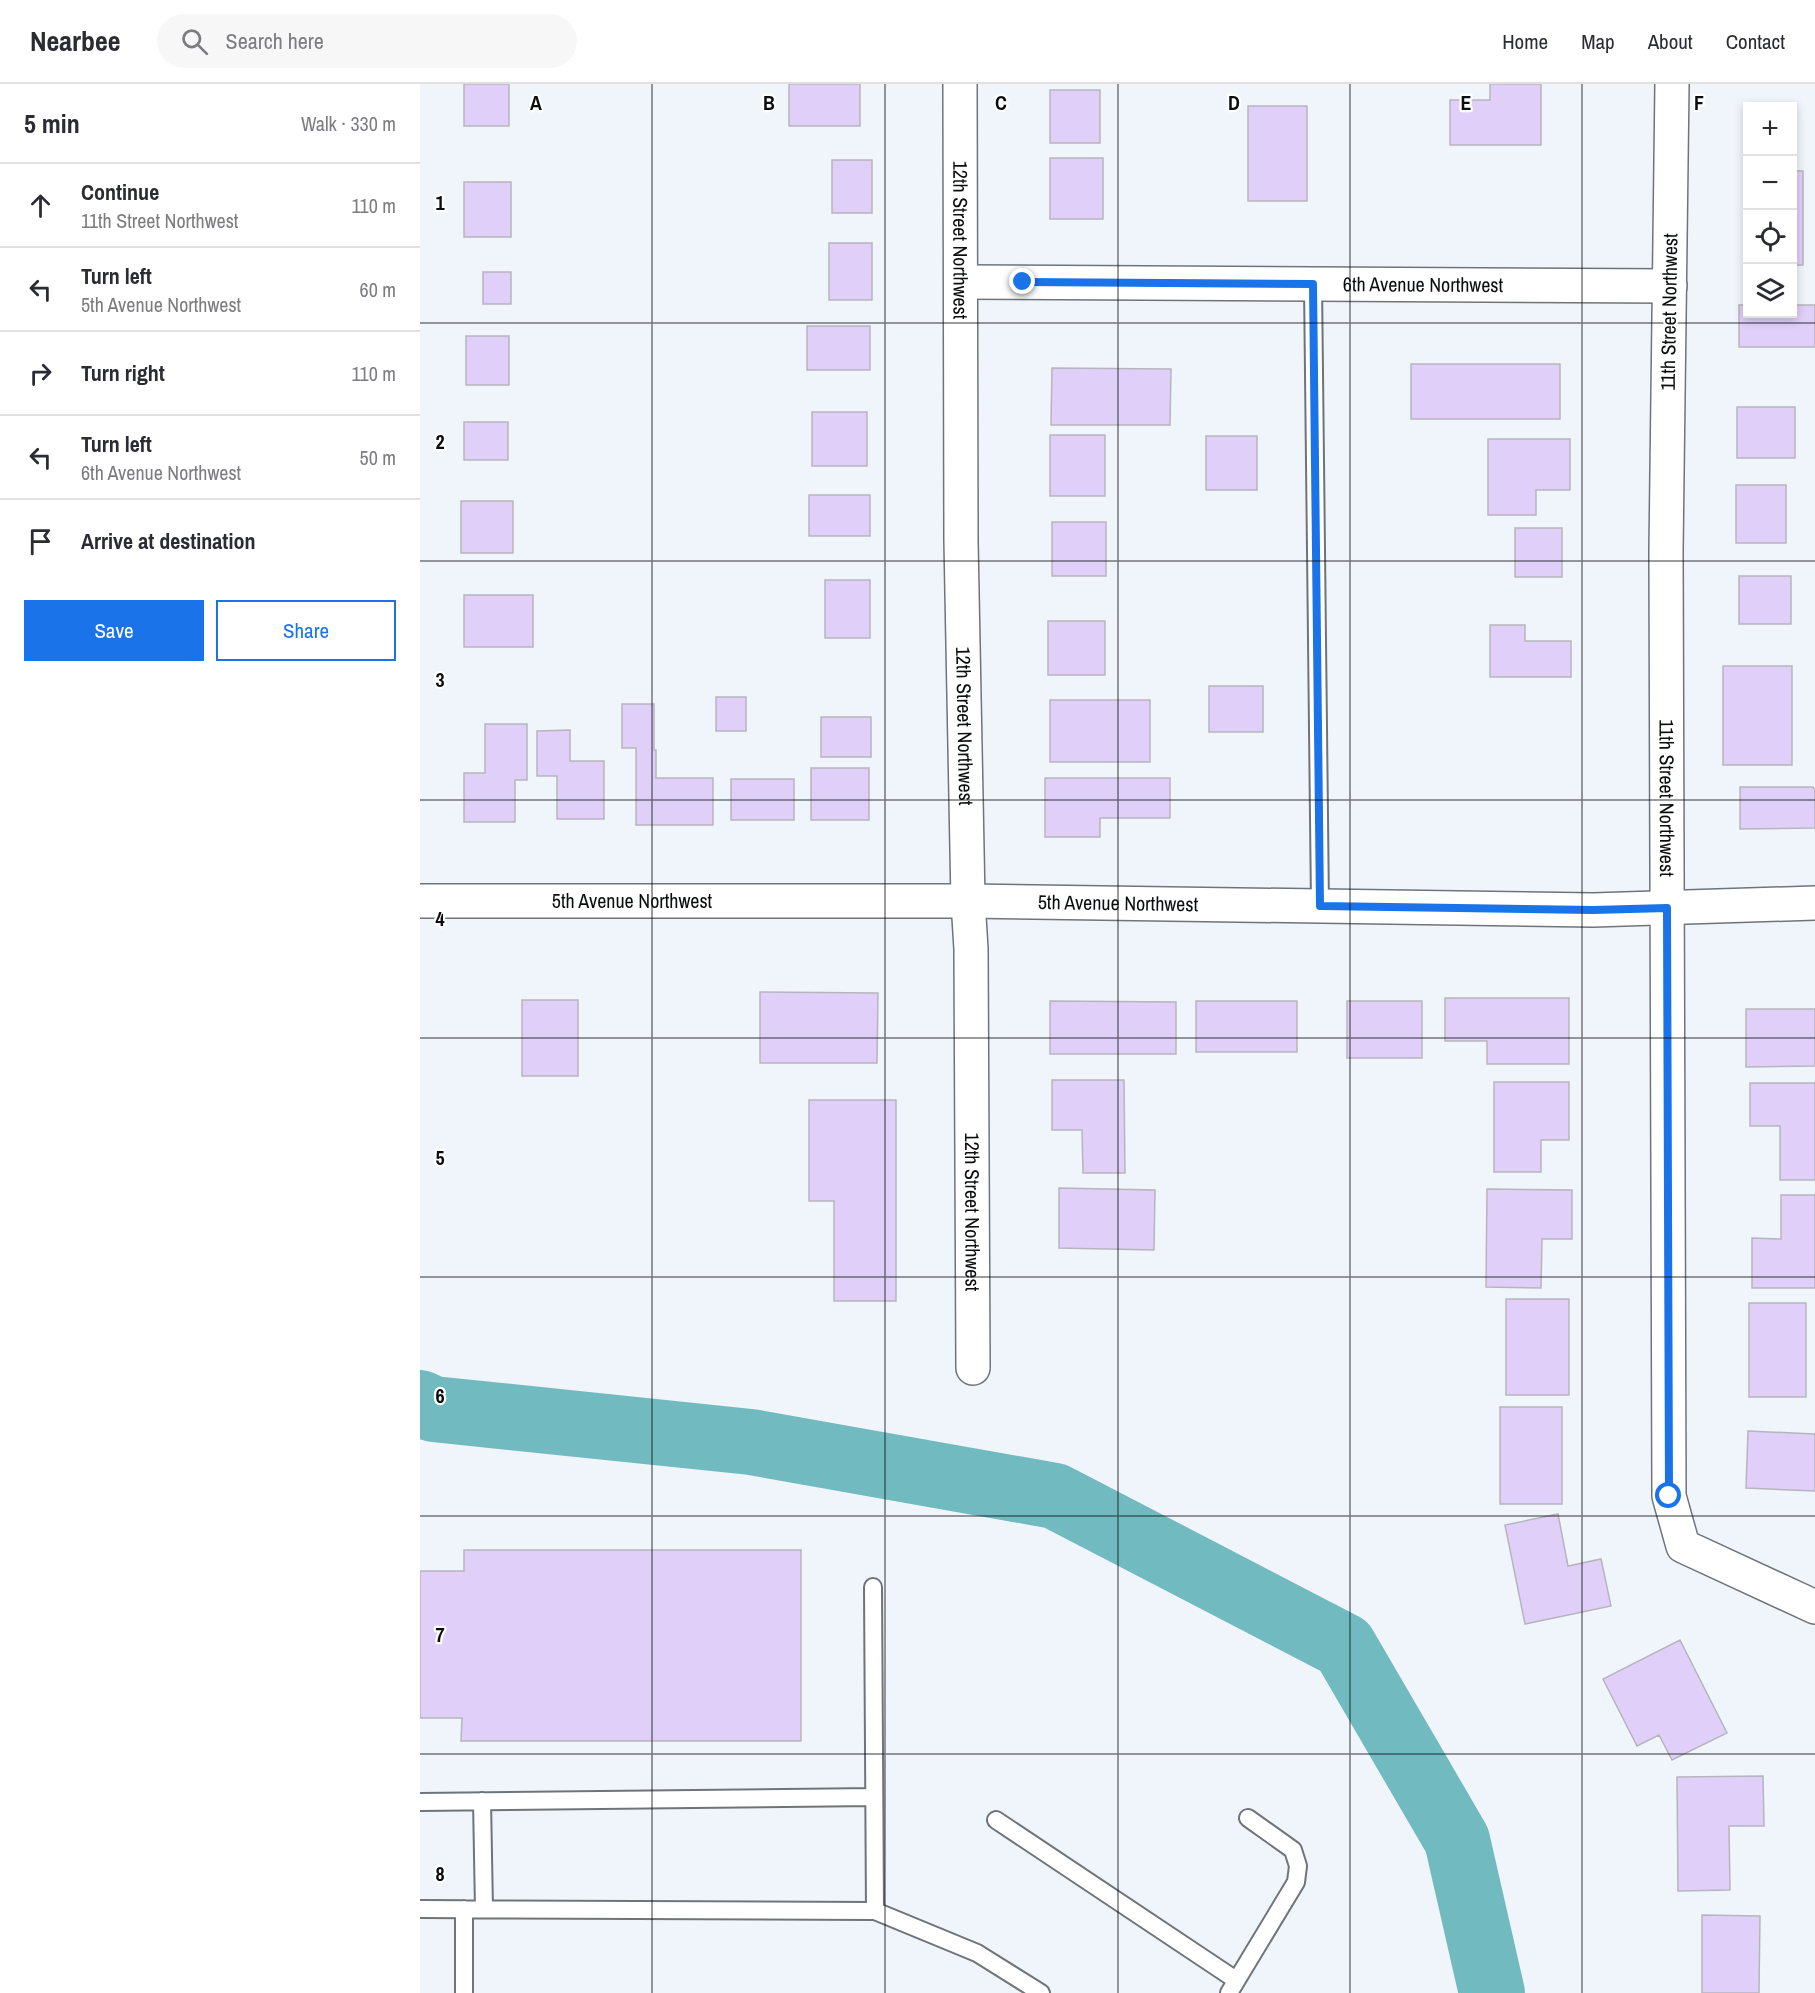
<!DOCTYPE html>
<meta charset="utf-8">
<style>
:root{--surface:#fff;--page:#f7f7f7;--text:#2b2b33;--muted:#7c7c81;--line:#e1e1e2;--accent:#1a73e8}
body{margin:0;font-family:"Archivo Narrow",sans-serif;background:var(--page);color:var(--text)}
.controls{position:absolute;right:18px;top:18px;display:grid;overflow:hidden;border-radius:0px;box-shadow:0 3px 9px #0003}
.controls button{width:54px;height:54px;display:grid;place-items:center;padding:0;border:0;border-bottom:2px solid var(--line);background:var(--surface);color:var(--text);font:30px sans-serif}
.stop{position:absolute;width:18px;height:18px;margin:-14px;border:4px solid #1a73e8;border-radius:50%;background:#fff}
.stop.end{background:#1a73e8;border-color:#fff;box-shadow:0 2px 6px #0008}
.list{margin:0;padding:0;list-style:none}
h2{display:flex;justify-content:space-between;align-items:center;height:78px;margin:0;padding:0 24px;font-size:26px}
h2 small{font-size:20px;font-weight:400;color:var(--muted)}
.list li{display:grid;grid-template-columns:39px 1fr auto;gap:18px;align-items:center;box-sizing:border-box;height:84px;padding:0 24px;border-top:2px solid var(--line)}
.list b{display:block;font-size:22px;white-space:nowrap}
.list p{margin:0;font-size:20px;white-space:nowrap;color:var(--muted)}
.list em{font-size:20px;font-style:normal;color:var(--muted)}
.actions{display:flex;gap:12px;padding:18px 24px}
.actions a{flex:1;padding:14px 0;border:2px solid var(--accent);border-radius:0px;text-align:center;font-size:21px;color:var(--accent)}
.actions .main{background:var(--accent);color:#fff}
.icon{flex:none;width:33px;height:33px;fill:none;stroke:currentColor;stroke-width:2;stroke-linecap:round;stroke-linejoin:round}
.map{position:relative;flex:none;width:1395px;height:1909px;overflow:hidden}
header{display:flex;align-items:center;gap:36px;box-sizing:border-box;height:84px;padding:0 30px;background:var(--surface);border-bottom:2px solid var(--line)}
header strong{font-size:28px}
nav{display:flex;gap:33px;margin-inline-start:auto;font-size:21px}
.search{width:420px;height:54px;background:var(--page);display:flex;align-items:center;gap:15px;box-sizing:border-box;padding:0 21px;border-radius:33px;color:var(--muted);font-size:22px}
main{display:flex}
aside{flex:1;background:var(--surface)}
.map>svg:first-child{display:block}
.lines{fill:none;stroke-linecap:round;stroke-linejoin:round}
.river{stroke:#71bbc0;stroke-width:66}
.building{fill:#e0cff9;stroke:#b7b5bc;stroke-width:1.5}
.lane-casing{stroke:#6f747a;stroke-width:20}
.street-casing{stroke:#6f747a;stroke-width:36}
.lane{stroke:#fff;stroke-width:16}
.street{stroke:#fff;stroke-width:33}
.route{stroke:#1a73e8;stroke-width:8}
.grid{fill:none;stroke:#0b0d0f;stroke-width:1.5;stroke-opacity:0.55}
.labels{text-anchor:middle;stroke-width:4.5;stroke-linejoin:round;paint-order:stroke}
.street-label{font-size:20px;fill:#0b0d0f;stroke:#fff}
.grid-label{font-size:20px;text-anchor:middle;font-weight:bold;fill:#0b0d0f;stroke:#fff;stroke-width:4.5;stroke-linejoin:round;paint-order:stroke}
</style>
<header>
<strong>Nearbee</strong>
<div class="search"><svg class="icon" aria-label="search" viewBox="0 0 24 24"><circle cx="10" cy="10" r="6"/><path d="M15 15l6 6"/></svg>Search here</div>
<nav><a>Home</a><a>Map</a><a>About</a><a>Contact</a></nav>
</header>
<main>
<aside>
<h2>5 min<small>Walk · 330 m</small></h2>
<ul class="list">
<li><svg class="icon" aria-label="ahead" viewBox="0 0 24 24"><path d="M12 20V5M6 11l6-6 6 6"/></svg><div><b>Continue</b><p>11th Street Northwest</p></div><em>110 m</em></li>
<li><svg class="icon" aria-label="left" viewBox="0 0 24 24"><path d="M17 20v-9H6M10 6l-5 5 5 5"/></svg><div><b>Turn left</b><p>5th Avenue Northwest</p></div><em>60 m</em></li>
<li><svg class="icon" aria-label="right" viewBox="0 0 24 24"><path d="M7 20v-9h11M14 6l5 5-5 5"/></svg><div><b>Turn right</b></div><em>110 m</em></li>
<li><svg class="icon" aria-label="left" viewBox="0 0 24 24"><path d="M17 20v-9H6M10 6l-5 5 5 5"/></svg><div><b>Turn left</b><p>6th Avenue Northwest</p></div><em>50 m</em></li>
<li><svg class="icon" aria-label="arrive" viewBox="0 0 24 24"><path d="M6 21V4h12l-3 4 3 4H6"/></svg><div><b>Arrive at destination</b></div></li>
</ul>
<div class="actions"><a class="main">Save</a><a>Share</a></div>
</aside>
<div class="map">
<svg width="1395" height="1909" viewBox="0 0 1395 1909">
<rect width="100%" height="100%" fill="#f0f5fc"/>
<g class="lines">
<path class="river" d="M0,1319L13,1325L331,1358L635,1412L924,1562L1037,1756L1072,1909"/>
</g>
<path class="building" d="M44,0H89V42H44Z
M369,0H440V42H369Z
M1070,0H1121V61H1030V16H1070Z
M630,6H680V59H630Z
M828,22H887V117H828Z
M630,74H683V135H630Z
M412,76H452V129H412Z
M1325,87H1328V196H1325Z
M1372,87H1383V181H1372Z
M44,98H91V153H44Z
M409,159H452V216H409Z
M63,188H91V220H63Z
M1319,221H1328V230H1372V221H1395V263H1319Z
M387,242H450V286H387Z
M46,252H89V301H46Z
M991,280H1140V335H991Z
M632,284L751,285L750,341H631Z
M1317,323H1375V374H1317Z
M392,328H447V382H392Z
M44,338H88V376H44Z
M630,351H685V412H630Z
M786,352H837V406H786Z
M1068,355H1150V406H1116V431H1068Z
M1316,401H1366V459H1316Z
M389,411H450V452H389Z
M41,417H93V469H41Z
M632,438H686V492H632Z
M1095,444H1142V493H1095Z
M1319,492H1371V540H1319Z
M405,496H450V554H405Z
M44,511H113V563H44Z
M628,537H685V591H628Z
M1070,541H1105V557H1151V593H1070Z
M1303,582H1372V681H1303Z
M789,602H843V648H789Z
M296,613H326V647H296Z
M630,616H730V678H630Z
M202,620H234V666H236V694H293V741H216V664H202Z
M401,633H451V673H401Z
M65,640H107V696H95V738H44V689H65Z
M150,646V677H184V735H137V692H117V647Z
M391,684H449V736H391Z
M625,694H750V734H680V753H625Z
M311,695H374V736H311Z
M1320,703H1393L1395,706V744L1320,745Z
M340,908L458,909L457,979H340Z
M1025,914H1149V980H1067V957H1025Z
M102,916H158V992H102Z
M630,917L756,918V970H630Z
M776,917H877V968H776Z
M927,917H1002V974H927Z
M1326,925H1395V982L1326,983Z
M632,996H704L705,1089H663L662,1046H632Z
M1074,998H1149V1056H1121V1088H1074Z
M1330,999H1395V1096H1360V1042H1330Z
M389,1016H476V1217H414V1117H389Z
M639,1104L735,1106L734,1166L639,1164Z
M1067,1105L1152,1106V1155H1122L1121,1204L1066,1203Z
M1361,1111H1395V1204H1332V1154L1361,1155Z
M1086,1215H1149V1311H1086Z
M1329,1219H1386V1313H1329Z
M1080,1323H1142V1420H1080Z
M1328,1347L1395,1350V1407L1326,1404Z
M1138,1430L1148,1482L1181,1475L1191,1522L1105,1540L1085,1441Z
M44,1466H381V1657H41L42,1634H0V1487H44Z
M1260,1556L1307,1649L1252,1676L1239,1651L1217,1662L1183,1595Z
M1343,1692L1344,1742H1309L1310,1806L1258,1807L1257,1693Z
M1282,1831L1340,1832L1339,1909H1282Z"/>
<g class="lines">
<defs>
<path id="lane" d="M893,200L900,822
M453,1503L455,1827
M62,1717L64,1825
M0,1718L454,1713
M576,1736L816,1896
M0,1825L455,1827L557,1869L621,1909
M44,1825V1909
M809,1909L876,1798L878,1782L873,1766L828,1734"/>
<g id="street">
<path id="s1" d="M540,0L541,457L548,817L551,865L553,1284"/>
<path id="s2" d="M1252,0L1246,467L1249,1412L1263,1462L1395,1523"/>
<path id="s3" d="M541,198L1250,202"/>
<path id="s4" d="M0,817H548L1173,826L1395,819"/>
</g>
</defs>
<use href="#lane" class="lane-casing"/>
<use href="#street" class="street-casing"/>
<use href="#lane" class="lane"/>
<use href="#street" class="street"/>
</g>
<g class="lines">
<path class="route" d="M603,198L893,200L900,822L1173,826L1247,824L1249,1412"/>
</g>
<path class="grid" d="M232,0V1909M465,0V1909M698,0V1909M930,0V1909M1162,0V1909M0,239H1395M0,477H1395M0,716H1395M0,954H1395M0,1193H1395M0,1432H1395M0,1670H1395"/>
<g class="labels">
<g class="street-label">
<text dy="7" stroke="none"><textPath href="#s1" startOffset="156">12th Street Northwest</textPath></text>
<text dy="7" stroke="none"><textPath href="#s3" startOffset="462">6th Avenue Northwest</textPath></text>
<text transform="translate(1249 228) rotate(-89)" y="7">11th Street Northwest</text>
<text dy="7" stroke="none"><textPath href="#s1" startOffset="642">12th Street Northwest</textPath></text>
<text dy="7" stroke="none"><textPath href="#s2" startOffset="714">11th Street Northwest</textPath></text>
<text dy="7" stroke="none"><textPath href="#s4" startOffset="212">5th Avenue Northwest</textPath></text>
<text dy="7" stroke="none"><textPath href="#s4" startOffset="698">5th Avenue Northwest</textPath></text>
<text dy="7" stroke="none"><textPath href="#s1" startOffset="1128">12th Street Northwest</textPath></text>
</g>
</g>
<g class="grid-label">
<text x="116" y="26">A</text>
<text x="349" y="26">B</text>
<text x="581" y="26">C</text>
<text x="814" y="26">D</text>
<text x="1046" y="26">E</text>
<text x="1279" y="26">F</text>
<text x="20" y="126">1</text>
<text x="20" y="365">2</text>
<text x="20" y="603">3</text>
<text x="20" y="842">4</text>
<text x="20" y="1081">5</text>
<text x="20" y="1319">6</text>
<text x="20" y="1558">7</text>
<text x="20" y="1797">8</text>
</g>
</svg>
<div class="controls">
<button>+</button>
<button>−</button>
<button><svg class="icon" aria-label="locate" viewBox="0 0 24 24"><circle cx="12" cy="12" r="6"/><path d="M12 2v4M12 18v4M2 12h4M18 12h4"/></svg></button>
<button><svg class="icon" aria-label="layers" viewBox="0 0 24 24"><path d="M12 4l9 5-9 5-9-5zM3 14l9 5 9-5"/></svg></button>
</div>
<div class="stop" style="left:1249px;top:1412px"></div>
<div class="stop end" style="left:603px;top:198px"></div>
</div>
</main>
